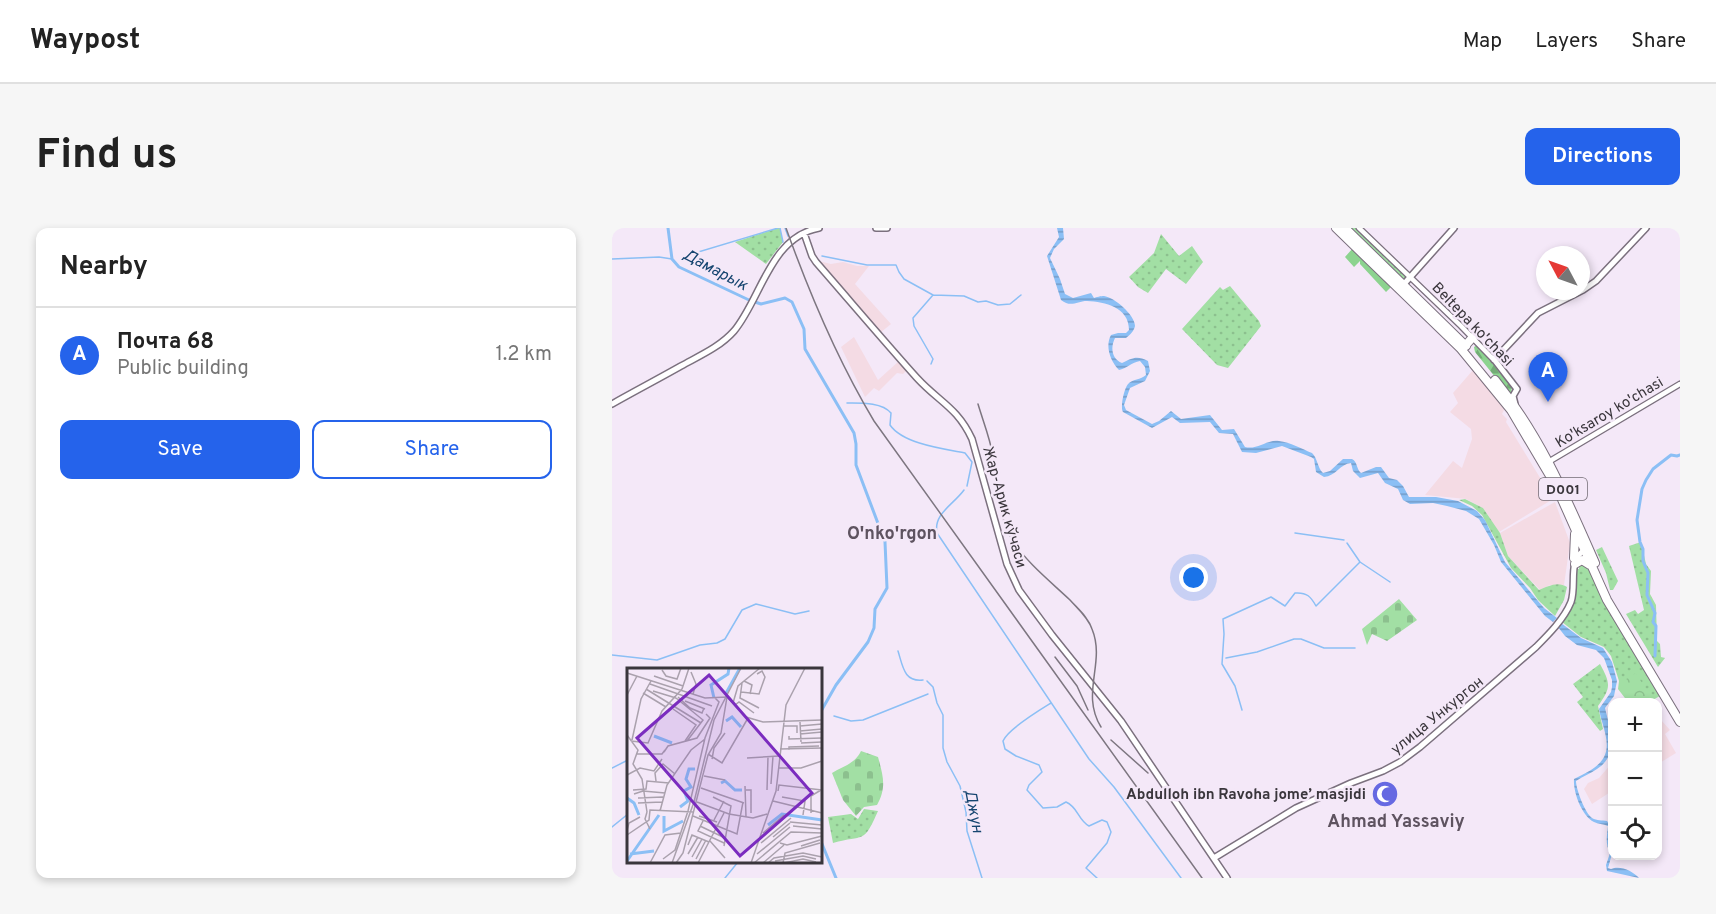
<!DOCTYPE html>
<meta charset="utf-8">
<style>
:root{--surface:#fff;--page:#f6f6f6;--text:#222;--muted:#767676;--line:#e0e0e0;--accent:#2563eb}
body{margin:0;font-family:Overpass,sans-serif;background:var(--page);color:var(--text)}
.controls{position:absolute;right:18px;bottom:18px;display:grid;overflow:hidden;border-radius:12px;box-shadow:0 3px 9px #0003}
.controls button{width:54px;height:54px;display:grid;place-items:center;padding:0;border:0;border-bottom:2px solid var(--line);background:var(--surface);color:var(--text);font:30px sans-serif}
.compass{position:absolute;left:924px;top:18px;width:54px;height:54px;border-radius:50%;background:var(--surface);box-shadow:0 3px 9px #0003;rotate:311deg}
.you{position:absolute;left:582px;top:350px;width:21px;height:21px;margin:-15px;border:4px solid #fff;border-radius:50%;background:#1a73e8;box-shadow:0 0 0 9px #1a73e833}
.badge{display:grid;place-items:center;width:39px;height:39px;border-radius:50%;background:var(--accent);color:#fff;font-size:20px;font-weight:700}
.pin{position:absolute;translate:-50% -50px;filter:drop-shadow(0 2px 3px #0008)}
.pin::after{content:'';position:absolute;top:32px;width:21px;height:18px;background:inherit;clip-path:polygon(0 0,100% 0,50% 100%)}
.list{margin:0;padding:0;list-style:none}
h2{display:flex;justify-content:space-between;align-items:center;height:78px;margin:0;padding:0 24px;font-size:26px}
h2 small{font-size:20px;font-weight:400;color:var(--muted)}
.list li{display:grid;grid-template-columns:39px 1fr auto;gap:18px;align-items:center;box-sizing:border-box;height:96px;padding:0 24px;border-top:2px solid var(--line)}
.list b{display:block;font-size:22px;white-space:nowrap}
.list p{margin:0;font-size:20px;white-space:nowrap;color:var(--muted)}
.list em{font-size:20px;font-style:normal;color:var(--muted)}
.actions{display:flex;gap:12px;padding:18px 24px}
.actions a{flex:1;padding:14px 0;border:2px solid var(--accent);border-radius:12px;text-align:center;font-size:21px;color:var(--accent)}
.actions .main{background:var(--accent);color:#fff}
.icon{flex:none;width:33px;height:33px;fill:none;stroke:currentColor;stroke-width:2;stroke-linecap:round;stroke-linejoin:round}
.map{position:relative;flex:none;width:1068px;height:650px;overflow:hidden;border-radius:12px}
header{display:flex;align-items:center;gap:36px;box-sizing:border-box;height:84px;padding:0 30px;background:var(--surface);border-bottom:2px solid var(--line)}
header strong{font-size:28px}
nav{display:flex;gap:33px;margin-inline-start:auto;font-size:21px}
.intro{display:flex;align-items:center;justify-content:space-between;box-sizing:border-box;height:144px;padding:0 36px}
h1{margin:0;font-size:42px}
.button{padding:15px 27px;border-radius:12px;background:var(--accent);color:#fff;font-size:21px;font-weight:700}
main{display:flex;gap:36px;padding:0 36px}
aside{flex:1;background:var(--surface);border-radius:12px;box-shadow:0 3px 9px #0003}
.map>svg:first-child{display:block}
.commercial{fill:#f4dbe4}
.grass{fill:url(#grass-dots)}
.forest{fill:url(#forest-firs)}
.cemetery{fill:url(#cemetery-stones)}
.park{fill:url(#park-crowns)}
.water{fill:url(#water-rules)}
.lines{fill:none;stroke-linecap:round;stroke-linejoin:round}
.stream{stroke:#8bbff5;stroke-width:1.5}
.canal{stroke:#8bbff5;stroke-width:3}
.tertiary-casing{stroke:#7b707e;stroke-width:7}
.secondary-casing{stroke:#7b707e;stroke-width:8}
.trunk-casing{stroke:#7b707e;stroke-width:10}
.tertiary{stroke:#fff;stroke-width:4.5}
.secondary{stroke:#fff;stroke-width:5}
.trunk{stroke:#fff;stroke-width:8}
.rail{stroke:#7d7680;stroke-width:1.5}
.labels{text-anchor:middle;stroke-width:5;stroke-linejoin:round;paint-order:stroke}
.shield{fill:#f4e8f8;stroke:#726b74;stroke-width:1.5}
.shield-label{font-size:14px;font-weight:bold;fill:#3a363c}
.street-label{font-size:15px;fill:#3a363c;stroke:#f4e8f8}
.poi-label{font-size:15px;font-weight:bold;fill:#3a363c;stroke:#f4e8f8;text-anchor:end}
.water-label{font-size:16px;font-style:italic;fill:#164570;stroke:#f4e8f8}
.quarter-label{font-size:18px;font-weight:bold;fill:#5e5360;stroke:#f4e8f8}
.inset-river{fill:none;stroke:#8bbff5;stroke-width:3}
.inset-road{fill:none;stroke:#aaa1ad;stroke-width:1.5}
.view{fill:#7b2cbf;fill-opacity:0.15;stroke:#7b2cbf;stroke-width:3}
.inset-edge{fill:none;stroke:#3a363c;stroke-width:3}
</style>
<header>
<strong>Waypost</strong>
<nav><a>Map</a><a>Layers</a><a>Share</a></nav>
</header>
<div class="intro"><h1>Find us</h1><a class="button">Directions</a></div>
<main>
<aside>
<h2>Nearby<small></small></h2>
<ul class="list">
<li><span class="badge">A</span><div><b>Почта 68</b><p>Public building</p></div><em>1.2 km</em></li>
</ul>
<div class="actions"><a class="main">Save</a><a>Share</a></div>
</aside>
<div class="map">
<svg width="1068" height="650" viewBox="0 0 1068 650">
<defs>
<pattern id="grass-dots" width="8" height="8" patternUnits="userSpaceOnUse" patternTransform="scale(1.5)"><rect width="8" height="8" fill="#a2dfa4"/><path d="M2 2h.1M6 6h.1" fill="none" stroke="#8cc08e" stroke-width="1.8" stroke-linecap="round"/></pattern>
<pattern id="forest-firs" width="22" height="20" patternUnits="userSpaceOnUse" patternTransform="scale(1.5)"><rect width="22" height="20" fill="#8cd38f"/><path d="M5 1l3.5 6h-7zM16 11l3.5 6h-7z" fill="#73ac76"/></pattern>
<pattern id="cemetery-stones" width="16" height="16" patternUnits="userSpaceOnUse" patternTransform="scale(1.5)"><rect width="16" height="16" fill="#a2dfa4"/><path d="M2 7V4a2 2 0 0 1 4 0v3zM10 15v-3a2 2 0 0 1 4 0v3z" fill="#8cc08e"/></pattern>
<pattern id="park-crowns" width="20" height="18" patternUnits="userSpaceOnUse" patternTransform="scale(1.5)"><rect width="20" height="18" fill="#a2dfa4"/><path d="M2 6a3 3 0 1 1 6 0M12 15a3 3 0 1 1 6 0" fill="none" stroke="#8cc08e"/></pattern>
<pattern id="water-rules" width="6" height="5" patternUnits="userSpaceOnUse" patternTransform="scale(1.5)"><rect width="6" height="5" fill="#8bbff5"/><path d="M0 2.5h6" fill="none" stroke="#739cc8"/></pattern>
</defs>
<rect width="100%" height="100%" fill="#f4e8f8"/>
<path class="commercial" d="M207,33L219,36L231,34L245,38H257L243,56L279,96L268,105L206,34Z
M242,109L266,152L287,133L294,143L291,146L285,145L267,163L262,160L253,169L229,119Z
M861,142L891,176L892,182L890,186L895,191L894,194L941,271L887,304L871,280L854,271L813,267L841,233L850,240L860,211L859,201L838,184L846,175L841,165Z
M943,274L958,315L952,357H938L928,362L896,328L888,305Z
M1046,483L1049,492L1058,502L1053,506L1064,525L1046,536Z
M1000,535V563L980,576L972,561L976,555L987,550Z"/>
<path class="grass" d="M166,0H168L171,14L154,36L123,14Z
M737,0H746L795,49L792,53Z
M549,6L567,28L580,18L591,34L574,56L554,41L536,65L526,59L517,49L542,25Z
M618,58L647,93L649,98L616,140L605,137L570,101L608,59L611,62Z
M853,271L871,280L888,305L896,328L927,362C936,358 946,353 955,359L952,372L943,388L926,372L918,360L899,340L870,287L860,278L847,272Z
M1029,314L1034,336L1039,343L1038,366L1044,377L1045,413L1048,416L1049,429L1053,430L1046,439L1014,386L1023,382L1026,386L1032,382L1017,318Z
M990,319L1006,353L1001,362H998L994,345L984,322Z
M965,336H975L988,364L1048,468L1037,474H1016L1006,461L1007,453L999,428L992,419L969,409L950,394C966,374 963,365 964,341H967V339L964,338Z
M988,436C999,456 999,460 986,478L991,501L988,503L965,474L971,469L961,456Z
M252,581L266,583C251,617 253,606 221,615L216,589L239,586L246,591Z"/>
<path class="forest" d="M741,20L779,59L774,64L748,36V33L742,39L733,29Z
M865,117L900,159L899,165H896L863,124L862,119Z"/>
<path class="cemetery" d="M787,371L805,392L775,413L760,406L755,417L750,401Z
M249,523L266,529C271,548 275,559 265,577L252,579L244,588L231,572L220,545C231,538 243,536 249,523Z"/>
<path class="park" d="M1024,445L1040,472L1036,474H1018L1008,458L1011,453Z"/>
<path class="water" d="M445,0H451L452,11L442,21L438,30L448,51L453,66L461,70L479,65L482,70C484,69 489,68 492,68C502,69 523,87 523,98C522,103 518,107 514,110H503C498,120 500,131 510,135C520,130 525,127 536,133L538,143L533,153L518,160L512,177L514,182L540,196L547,193L559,183L569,191L598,187L610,202L622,201L633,219C646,222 655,211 667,213C678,214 690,221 700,225C706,231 705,239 711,245L718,243L731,231H740C746,234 744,241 749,245L764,239H769L777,250L785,252L791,258L797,269H824L846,273L865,283L873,292L893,334L932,380L945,390L941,394L933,388L889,334L882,317L867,291L854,283L835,278L821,275L798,276L791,272L786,261L773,255L766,245L748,250L741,243L739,235C728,236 724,248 712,249L704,244L702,231L699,229L670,218L644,225L630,224L621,206L607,205L598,194L568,195L560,189L540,200L511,184C508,179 512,161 516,156C520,151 529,152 534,147L533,139L528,133C520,134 514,141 507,142C498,133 493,118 499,107L506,105H514L517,102C517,79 493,74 475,73C465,73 459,80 449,72L435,28L447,9Z
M949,395L969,410L991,420L1000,434L1005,453L1002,468L993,480C998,502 1008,526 985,541C978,546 971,548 964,553C964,561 973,585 980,590C985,593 990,592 995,593L999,599L998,615L1000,626L996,640L999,641C1008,637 1021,643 1027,650L995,643L994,637L998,625C993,616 995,607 996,598C991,596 986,596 982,594C969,587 961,563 962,551C968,548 974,545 979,542C1006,525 991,504 987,481L999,464L1000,459V452L992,430L984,422L965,417L953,408L946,399Z"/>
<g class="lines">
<path class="stream" d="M168,0L171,14
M173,0L176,8
M73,28L166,0
M210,28L255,37H284L287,44L292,51L321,67
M0,31L47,29L60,31
M319,136L321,131L302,98L301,90L321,67L352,68L366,74L374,73L386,77L398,76L409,67
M235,175C249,175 270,174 279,185L278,197C291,216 332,221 353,225L360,234L355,258
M352,262C342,276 321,286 325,305L477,531L502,559L569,650
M683,305L732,312
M735,315L748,334L778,354
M105,415L113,411L130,382L144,376L183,386L197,383
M286,423C291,439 292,454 311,452
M0,427L45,432L88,417L105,415
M614,430L645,424L682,411H689L712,420H743
M315,453L321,459L325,475L331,487V520L335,534L348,558L354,584L355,603L370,650
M439,475C426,483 396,501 391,513L393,521L404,528L427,537L430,544L417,557L415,562L431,580L445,579L454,574C466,579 466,592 477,598L490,592L495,594L499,604L495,615L474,640L485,650
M630,482L623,458L610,436L612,406L611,391L659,369L673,378L683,365C695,364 699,369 704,378L748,334
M222,488L239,493L251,492L316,466
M0,540L16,532
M0,599L16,586
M113,650L126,634"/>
<path class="canal" d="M56,0L60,31L67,39L137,72L149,76L173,70L180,74L192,101L193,121L242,205L244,216V237L273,314L275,360L263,381L262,400L256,414L224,457L208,485
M1043,428L1044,398L1041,394L1043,385L1035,367L1036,345L1031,333V321L1028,314L1025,292L1030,261L1034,252L1041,241L1059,227L1065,228L1068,227
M208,611L224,650"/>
<defs>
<path id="tertiary" d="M747,0L849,98L880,130
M938,233L1068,156"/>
<path id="secondary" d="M264,0H275
M192,5L200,28L204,34C238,73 271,112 305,150C327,174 345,179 360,211L395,336L407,362L440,407L509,493L615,650
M792,56L842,0
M881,130L905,161L901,168L903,176
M882,132L926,85L971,62L984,53L1034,0
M0,176C23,163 46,151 69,138C87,128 108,119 122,103C149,71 158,9 207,0
M602,630L684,580L739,555L771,543L788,534L808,519L924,419C937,406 952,391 959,374C965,357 955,331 973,322"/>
<path id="trunk" d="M724,0L849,121L899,182L944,258L995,372L1068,494
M733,0L854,118
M853,118L861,109
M883,152C929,209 954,269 983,335
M962,330L963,306
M963,336L970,332L978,337"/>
</defs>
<use href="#tertiary" class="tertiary-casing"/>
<use href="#secondary" class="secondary-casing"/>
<use href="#trunk" class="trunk-casing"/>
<use href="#tertiary" class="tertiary"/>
<use href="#secondary" class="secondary"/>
<use href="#trunk" class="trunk"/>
<path class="rail" d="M174,0C198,67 226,133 262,193L590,650
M366,176C371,193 378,210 381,228C386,256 385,288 401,313C415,335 439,354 458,372C466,381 476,389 480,401C494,435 468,465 489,499
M443,429L465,458L476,482
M499,512L536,545"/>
</g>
<defs>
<symbol id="mosque-disc" viewBox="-11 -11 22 22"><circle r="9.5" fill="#6669e2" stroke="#f4e8f8"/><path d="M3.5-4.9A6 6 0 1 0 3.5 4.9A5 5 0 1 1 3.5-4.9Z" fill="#fff"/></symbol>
</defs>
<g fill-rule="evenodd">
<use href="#mosque-disc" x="758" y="551" width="30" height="30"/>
</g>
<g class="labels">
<rect class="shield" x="927" y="250" width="48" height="22" rx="4.5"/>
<g class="shield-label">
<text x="951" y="266">D001</text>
</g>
<g class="street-label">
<text transform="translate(861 96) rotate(46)" y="5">Beltepa ko'chasi</text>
<text transform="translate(997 184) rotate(-31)" y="5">Ko'ksaroy ko'chasi</text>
<text transform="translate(393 279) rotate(74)" y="5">Жар-Арик кўчаси</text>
<text transform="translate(825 487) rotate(-39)" y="5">улица Ункургон</text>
</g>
<g class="poi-label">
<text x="754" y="571">Abdulloh ibn Ravoha jome’ masjidi</text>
</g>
<g class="water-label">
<text transform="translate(104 41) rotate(28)" y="6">Дамарык</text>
<text transform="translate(363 583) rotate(79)" y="6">Джун</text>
</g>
<g class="quarter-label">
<text x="280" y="311">O'nko'rgon</text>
<text x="784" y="599">Ahmad Yassaviy</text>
</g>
</g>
<g transform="translate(15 440)">
<rect width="195" height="195" fill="#f4e8f8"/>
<path class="inset-river" d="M98,27L113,0M87,30L84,17L101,6L102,0M99,53L105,49L114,59M27,68L45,75M94,115L98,113L108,122H115M0,130L7,135L12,147M53,139L61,133L57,123L64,119L59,111L62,101H68M37,148V163L56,153M141,157L155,146L195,152M3,186L27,183M0,193L32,147"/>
<path class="inset-road" d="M35,2L39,8L50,11L54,0M64,4L69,16L66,26M0,5L78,30L100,29L119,49L136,54L195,52M27,8L56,18M117,13L125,17L123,26M115,15L113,30L132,40M23,16L85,38M19,21L74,55M55,21L62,0M26,23L49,30M114,24L132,26L138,9L135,3L130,6M16,25L39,39M0,27L10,8M51,29L63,40L75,45L77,40M49,30L76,52L60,73M58,33L78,41M106,35L111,18L133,0M108,37L112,34L127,45M46,41L69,57L58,73M173,54L174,74M157,58H170V65M173,58L195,56M173,63L195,61M173,66L195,64M0,67L11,82L6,96L15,111L20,144M162,68V71L195,70M5,72L14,31L24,13M4,73L21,75L35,43L55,21M174,75L195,74M153,81L195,80M162,82V79L192,78M37,84L41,78L70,70L83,50L79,46M10,86H35L38,82M81,86L95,95L121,50M120,90L152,88M85,91L87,80L98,65M152,100H174L195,93M0,107L13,100L27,103L35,91M77,108L98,112M29,113L28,105L36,96L48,106M144,116L146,88M118,118L119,149M74,120L117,135M6,122L19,121L20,113L42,115M119,122H124V145M140,122L141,89M195,122V145M151,123L152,117L195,122M7,126L16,123L38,125M86,129L104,138L97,178M155,129L178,133L176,147M11,130L36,129M146,133L195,145M70,134L102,146L126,150L140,146M11,135L35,134M33,143L40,117L64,82L78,71M20,144L18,151L23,161M184,145V128L194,122M66,148L110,166L116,134M72,148L90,154M87,152L97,133M76,153L71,163L97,175M163,154L195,157M73,158L98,170M166,158L195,161M0,162L2,155L13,149M136,165L157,147M0,167L22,152L23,142L67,144M146,169L163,155M83,173L98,190M134,175L164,150M153,175L160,177L195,168M61,177L65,167L82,174M174,178L193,172M61,186L71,169M130,186L163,159M65,189L75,171M36,191L48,182L61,143L78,70L92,34L88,30M69,191L79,172M148,193L176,188L189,191M23,195L38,167L54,165M45,195L67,134L87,52L114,0M49,195L56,185L81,87L94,65L100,29M71,195L97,145M124,195L149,123L159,37L178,0M127,195L164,164L195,165M136,195L157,177M141,195L147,190L176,185L195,189M156,195L158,185L193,175M157,195L176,191L189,194"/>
<path class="view" d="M82,7L185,125L113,188L10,70Z"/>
<rect width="195" height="195" class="inset-edge"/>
</g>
</svg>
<div class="controls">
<button>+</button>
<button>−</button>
<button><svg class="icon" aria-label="locate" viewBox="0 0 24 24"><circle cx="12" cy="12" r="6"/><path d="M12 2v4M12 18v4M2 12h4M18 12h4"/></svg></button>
</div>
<svg class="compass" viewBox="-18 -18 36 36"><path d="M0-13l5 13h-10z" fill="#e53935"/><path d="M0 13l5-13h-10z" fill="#767676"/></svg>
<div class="you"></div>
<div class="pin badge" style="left:936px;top:174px">A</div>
</div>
</main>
